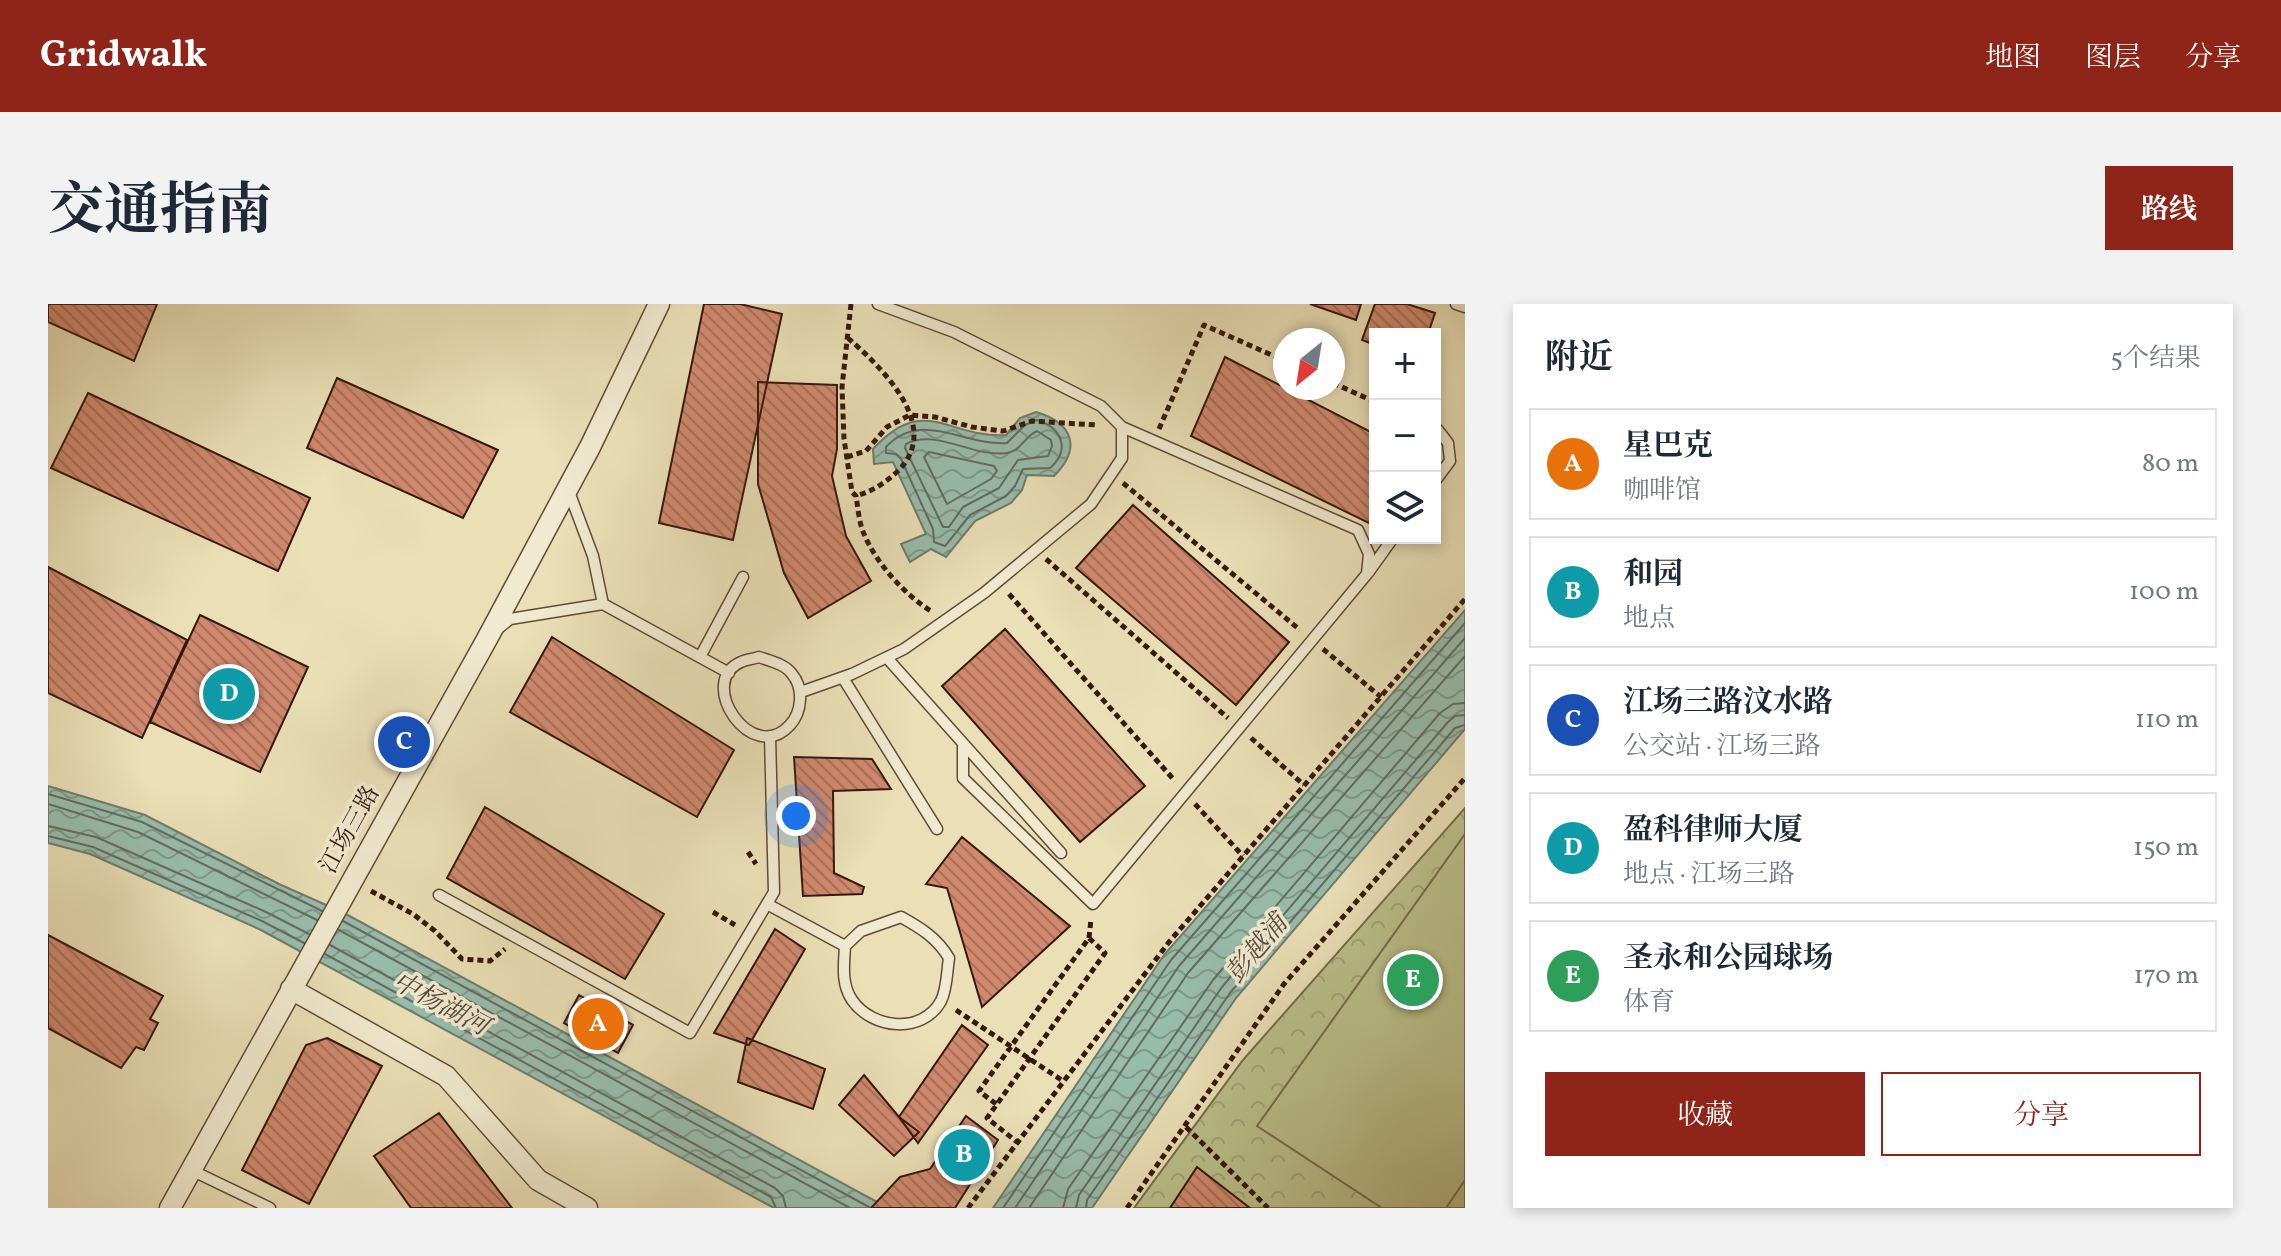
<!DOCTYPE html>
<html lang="zh">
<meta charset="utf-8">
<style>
:root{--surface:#fff;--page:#f2f2f3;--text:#1f2937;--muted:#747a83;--line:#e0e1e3;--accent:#8f2418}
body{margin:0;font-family:Vollkorn,"Noto Serif SC",serif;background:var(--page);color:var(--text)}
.controls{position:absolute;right:24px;top:24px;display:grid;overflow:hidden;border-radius:0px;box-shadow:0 4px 12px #0003}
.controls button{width:72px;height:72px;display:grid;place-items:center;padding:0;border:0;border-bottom:2px solid var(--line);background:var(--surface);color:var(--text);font:40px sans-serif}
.compass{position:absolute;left:1225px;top:24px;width:72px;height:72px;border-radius:50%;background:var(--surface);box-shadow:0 4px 12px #0003;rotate:210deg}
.you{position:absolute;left:748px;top:512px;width:28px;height:28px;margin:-20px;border:6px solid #fff;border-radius:50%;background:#1a73e8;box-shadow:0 0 0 12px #1a73e833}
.badge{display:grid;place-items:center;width:52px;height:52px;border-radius:50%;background:var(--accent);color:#fff;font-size:26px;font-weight:700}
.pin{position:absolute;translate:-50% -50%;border:4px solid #fff;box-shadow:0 2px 8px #0006}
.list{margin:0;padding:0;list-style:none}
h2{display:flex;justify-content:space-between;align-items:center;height:104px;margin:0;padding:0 32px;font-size:34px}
h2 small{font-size:26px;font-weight:400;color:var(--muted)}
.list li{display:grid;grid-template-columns:52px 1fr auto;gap:24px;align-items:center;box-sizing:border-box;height:112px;margin:0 16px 16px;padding:0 16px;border:2px solid var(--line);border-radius:0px}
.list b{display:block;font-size:30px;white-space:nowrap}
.list p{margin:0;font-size:26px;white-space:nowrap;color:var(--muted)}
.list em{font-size:26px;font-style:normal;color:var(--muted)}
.actions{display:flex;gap:16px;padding:24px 32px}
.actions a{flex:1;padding:18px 0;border:2px solid var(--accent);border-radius:0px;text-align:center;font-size:28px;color:var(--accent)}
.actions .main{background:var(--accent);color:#fff}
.icon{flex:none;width:44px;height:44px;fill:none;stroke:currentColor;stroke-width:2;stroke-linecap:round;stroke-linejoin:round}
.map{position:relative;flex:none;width:1417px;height:904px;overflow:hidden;border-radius:0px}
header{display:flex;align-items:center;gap:48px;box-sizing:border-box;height:112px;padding:0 40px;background:var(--accent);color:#fff}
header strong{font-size:38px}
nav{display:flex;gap:44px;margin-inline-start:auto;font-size:28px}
.intro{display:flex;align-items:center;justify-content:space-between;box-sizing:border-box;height:192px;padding:0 48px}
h1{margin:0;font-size:56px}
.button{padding:20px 36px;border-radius:0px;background:var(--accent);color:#fff;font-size:28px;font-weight:700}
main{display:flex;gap:48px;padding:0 48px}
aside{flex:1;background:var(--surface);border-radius:0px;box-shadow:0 4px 12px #0003}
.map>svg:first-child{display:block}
.park{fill:url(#park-crowns);stroke:#786c4d;stroke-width:2}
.pitch{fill:#bbc18c;stroke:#786c4d;stroke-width:2}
.water{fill:url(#water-waves);stroke:#707b6d;stroke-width:2}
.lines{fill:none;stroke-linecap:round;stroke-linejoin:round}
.shore{stroke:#666a5e;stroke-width:2}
.building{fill:url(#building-back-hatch);stroke:#35180e;stroke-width:2}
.lane-casing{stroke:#624a38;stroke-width:13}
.street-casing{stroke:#624a38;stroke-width:23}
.path{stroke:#35180e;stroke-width:5;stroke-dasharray:6 4;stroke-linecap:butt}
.lane{stroke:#f1ead0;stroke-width:10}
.street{stroke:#f1ead0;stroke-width:20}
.labels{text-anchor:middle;stroke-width:7;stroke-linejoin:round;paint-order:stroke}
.street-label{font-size:24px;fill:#35180e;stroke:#f1ead0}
.water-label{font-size:26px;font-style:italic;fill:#534a3e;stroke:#f1ead0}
</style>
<header>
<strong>Gridwalk</strong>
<nav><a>地图</a><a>图层</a><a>分享</a></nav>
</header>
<div class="intro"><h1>交通指南</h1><a class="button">路线</a></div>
<main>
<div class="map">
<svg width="1417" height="904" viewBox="0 0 1417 904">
<defs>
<pattern id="park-crowns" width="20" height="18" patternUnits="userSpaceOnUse" patternTransform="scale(2)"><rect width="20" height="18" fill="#bbc18c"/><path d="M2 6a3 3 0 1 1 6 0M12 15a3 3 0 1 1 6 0" fill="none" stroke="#a1a578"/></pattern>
<pattern id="water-waves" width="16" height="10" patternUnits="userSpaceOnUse" patternTransform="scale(2)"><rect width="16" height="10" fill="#98bdad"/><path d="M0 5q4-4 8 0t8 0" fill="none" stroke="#7d998b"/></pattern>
<pattern id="building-back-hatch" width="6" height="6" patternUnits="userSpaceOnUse" patternTransform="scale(2)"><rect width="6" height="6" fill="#d0896f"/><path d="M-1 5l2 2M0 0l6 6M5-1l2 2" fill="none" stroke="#aa6f5a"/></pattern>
</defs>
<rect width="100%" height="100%" fill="#eadfb7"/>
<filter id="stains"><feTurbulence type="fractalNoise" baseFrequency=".0025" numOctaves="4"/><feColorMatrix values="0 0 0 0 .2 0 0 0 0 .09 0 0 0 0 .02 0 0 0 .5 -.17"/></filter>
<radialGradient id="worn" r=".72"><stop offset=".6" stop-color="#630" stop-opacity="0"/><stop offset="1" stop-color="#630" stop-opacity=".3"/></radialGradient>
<path class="park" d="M1417,504V904H1086L1195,756Z"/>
<path class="pitch" d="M1417,530V876L1398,904H1334L1209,822Z"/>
<path class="water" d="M988,108C1025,119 1034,144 1006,172L979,171L974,186L963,199L927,217L898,253L883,245L862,258L853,240L878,230L845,158L826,160L825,145C877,89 898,134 958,131L972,114Z
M1417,306V425L1188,694L1044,904H945L1116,651Z
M0,482L97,511L231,580L296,609L840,904H726L211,625L42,550L0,539Z"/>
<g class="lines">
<path class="shore" d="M989,116C1014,124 1023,146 1002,164L975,165L967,182L958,192L922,211L897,242L886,238L885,225L853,155L848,150L838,149V143C874,105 915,142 959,139L977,121Z
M989,127L1003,136L1004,142L1000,152L970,156L951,184L915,203L901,223H895L857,144L858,140C888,124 926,154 959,149C973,147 977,132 989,127Z
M881,148L946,162L949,167L943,175L899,200L876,153Z
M0,490L94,518L274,607
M0,500L90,528L269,616
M0,522L48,533L218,608L261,630
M0,532L45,543L214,617L256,639
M295,617L821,903
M291,626L802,904
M282,641L727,884L735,892L738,904
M277,650L723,893L728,904
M955,904L1123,656L1417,319
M967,904L1131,662L1417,334
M981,904L1140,669L1417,352
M1015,904L1020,885L1165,676L1392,409L1405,400L1417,399
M1028,904L1031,891L1174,683L1400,418L1407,412L1417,411
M1038,904L1039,896L1182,689L1407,424L1417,421"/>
</g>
<path class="building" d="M0,0H109L86,57L0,18Z
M656,0H692L734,10L685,236L611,219Z
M1262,0H1313L1308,16Z
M1327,0H1359L1387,9L1380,30H1327V41L1314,36Z
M1177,53L1327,130V222L1143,132Z
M289,74L450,146L415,214L259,144Z
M710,78L789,81V145L784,172L798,232L823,277L760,314L736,269L710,180Z
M40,89L262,194L230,267L3,164Z
M1085,201L1241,338L1188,401L1028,264Z
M0,263L139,336L94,434L0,389Z
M152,311L260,363L212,468L102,418Z
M957,325L1097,482L1032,538L894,382Z
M504,333L686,446L649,513L462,408Z
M746,453L824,455L843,485L785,487L786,569L816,583L814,590L755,592Z
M437,503L616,610L577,675L399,574Z
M914,533L1022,622L934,703L899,584L878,580Z
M727,625L757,645L701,741L666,729Z
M0,631L115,692L102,715L110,719L96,746L88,743L73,764L0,724Z
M531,691L585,721L570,749L516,719Z
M914,721L940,741L870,839L851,813Z
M279,734L334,762L261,900L194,866L258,741Z
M699,734L777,765L765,805L690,778Z
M816,771L851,813L871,828L846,852L791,801Z
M391,809L464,904H363L326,852Z
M918,812L950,836L907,904H823L852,873L882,865Z
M1149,863L1202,904H1122Z"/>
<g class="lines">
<defs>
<path id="lane" d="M1408,0L1417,3
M1387,177L1402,157L1400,139L1390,126
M1320,269L1345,234
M555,300L681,369
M452,323L462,315L555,300L545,252L520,185
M652,353L695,273
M711,353C722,357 737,360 744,370C756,384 754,408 742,421C704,463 647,378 693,358C699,355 706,355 711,353Z
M839,354L1013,549
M795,374L889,525
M753,388L804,370L856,345L936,289L1043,200L1074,154V123L1053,102L906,28L830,0
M915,439V474L1045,600L1319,270L1321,250L1310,226L1074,123
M391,591L642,729L726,588L722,432
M719,600L797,642C796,660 793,680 804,696C824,725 874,731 893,697C899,685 899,667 901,654C889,634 873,624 853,613L813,627L797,642
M143,866L222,904"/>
<path id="street" d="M243,685L398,772L490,876L539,904
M122,904L439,335L542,143L611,0"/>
</defs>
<use href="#lane" class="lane-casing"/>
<use href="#street" class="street-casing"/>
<path class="path" d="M803,0L794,83L796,135L804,188L808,192C810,204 811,219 816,230C828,259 857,291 883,307
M800,34C834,64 895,122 850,167C837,179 825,187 808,192
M1285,79L1327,98
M1111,125L1156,21L1237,57
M799,153L818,147L839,123L862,111L887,113L924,123L955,127L984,117L1049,121
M1075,179L1252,326
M998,255L1180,414
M961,290L1127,477
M1275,345L1333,393
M1203,434L1256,481
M1147,500L1195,552
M700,548L708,560
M323,587L365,610L387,627L414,655L442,657L457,645
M665,608L687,621
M1041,634L1043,615
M908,706L1015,777
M948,800L931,787L1041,634L1057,649L939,814L969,838
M1138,823L1220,904
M920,904L1121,638L1417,295
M1079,904L1236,680L1417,474"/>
<use href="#lane" class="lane"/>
<use href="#street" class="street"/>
</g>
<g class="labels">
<g class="street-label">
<text transform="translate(301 525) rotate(-61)" y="8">江场三路</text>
</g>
<g class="water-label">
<text transform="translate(1208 644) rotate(-50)" y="9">彭越浦</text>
<text transform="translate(393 699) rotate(28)" y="9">中杨湖河</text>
</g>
</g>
<rect width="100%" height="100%" filter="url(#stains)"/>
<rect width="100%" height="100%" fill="url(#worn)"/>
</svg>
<div class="controls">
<button>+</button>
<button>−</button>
<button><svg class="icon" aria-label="layers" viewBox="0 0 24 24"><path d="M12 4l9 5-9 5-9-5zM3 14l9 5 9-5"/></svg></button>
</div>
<svg class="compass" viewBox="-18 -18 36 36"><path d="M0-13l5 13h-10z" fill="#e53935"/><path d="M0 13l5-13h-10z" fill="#747a83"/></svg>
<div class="you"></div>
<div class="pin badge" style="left:550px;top:720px;background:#e8710a">A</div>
<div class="pin badge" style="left:916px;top:851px;background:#0f9aa8">B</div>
<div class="pin badge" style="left:356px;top:438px;background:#1a4fb4">C</div>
<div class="pin badge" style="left:181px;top:390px;background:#0f9aa8">D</div>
<div class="pin badge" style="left:1365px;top:676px;background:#2e9e5b">E</div>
</div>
<aside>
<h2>附近<small>5个结果</small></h2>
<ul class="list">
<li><span class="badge" style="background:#e8710a">A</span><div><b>星巴克</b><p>咖啡馆</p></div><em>80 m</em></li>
<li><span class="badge" style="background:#0f9aa8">B</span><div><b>和园</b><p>地点</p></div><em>100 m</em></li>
<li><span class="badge" style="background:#1a4fb4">C</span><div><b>江场三路汶水路</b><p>公交站 · 江场三路</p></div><em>110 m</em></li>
<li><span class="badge" style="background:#0f9aa8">D</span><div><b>盈科律师大厦</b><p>地点 · 江场三路</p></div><em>150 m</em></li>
<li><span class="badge" style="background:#2e9e5b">E</span><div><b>圣永和公园球场</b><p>体育</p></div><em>170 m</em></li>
</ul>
<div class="actions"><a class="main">收藏</a><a>分享</a></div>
</aside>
</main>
